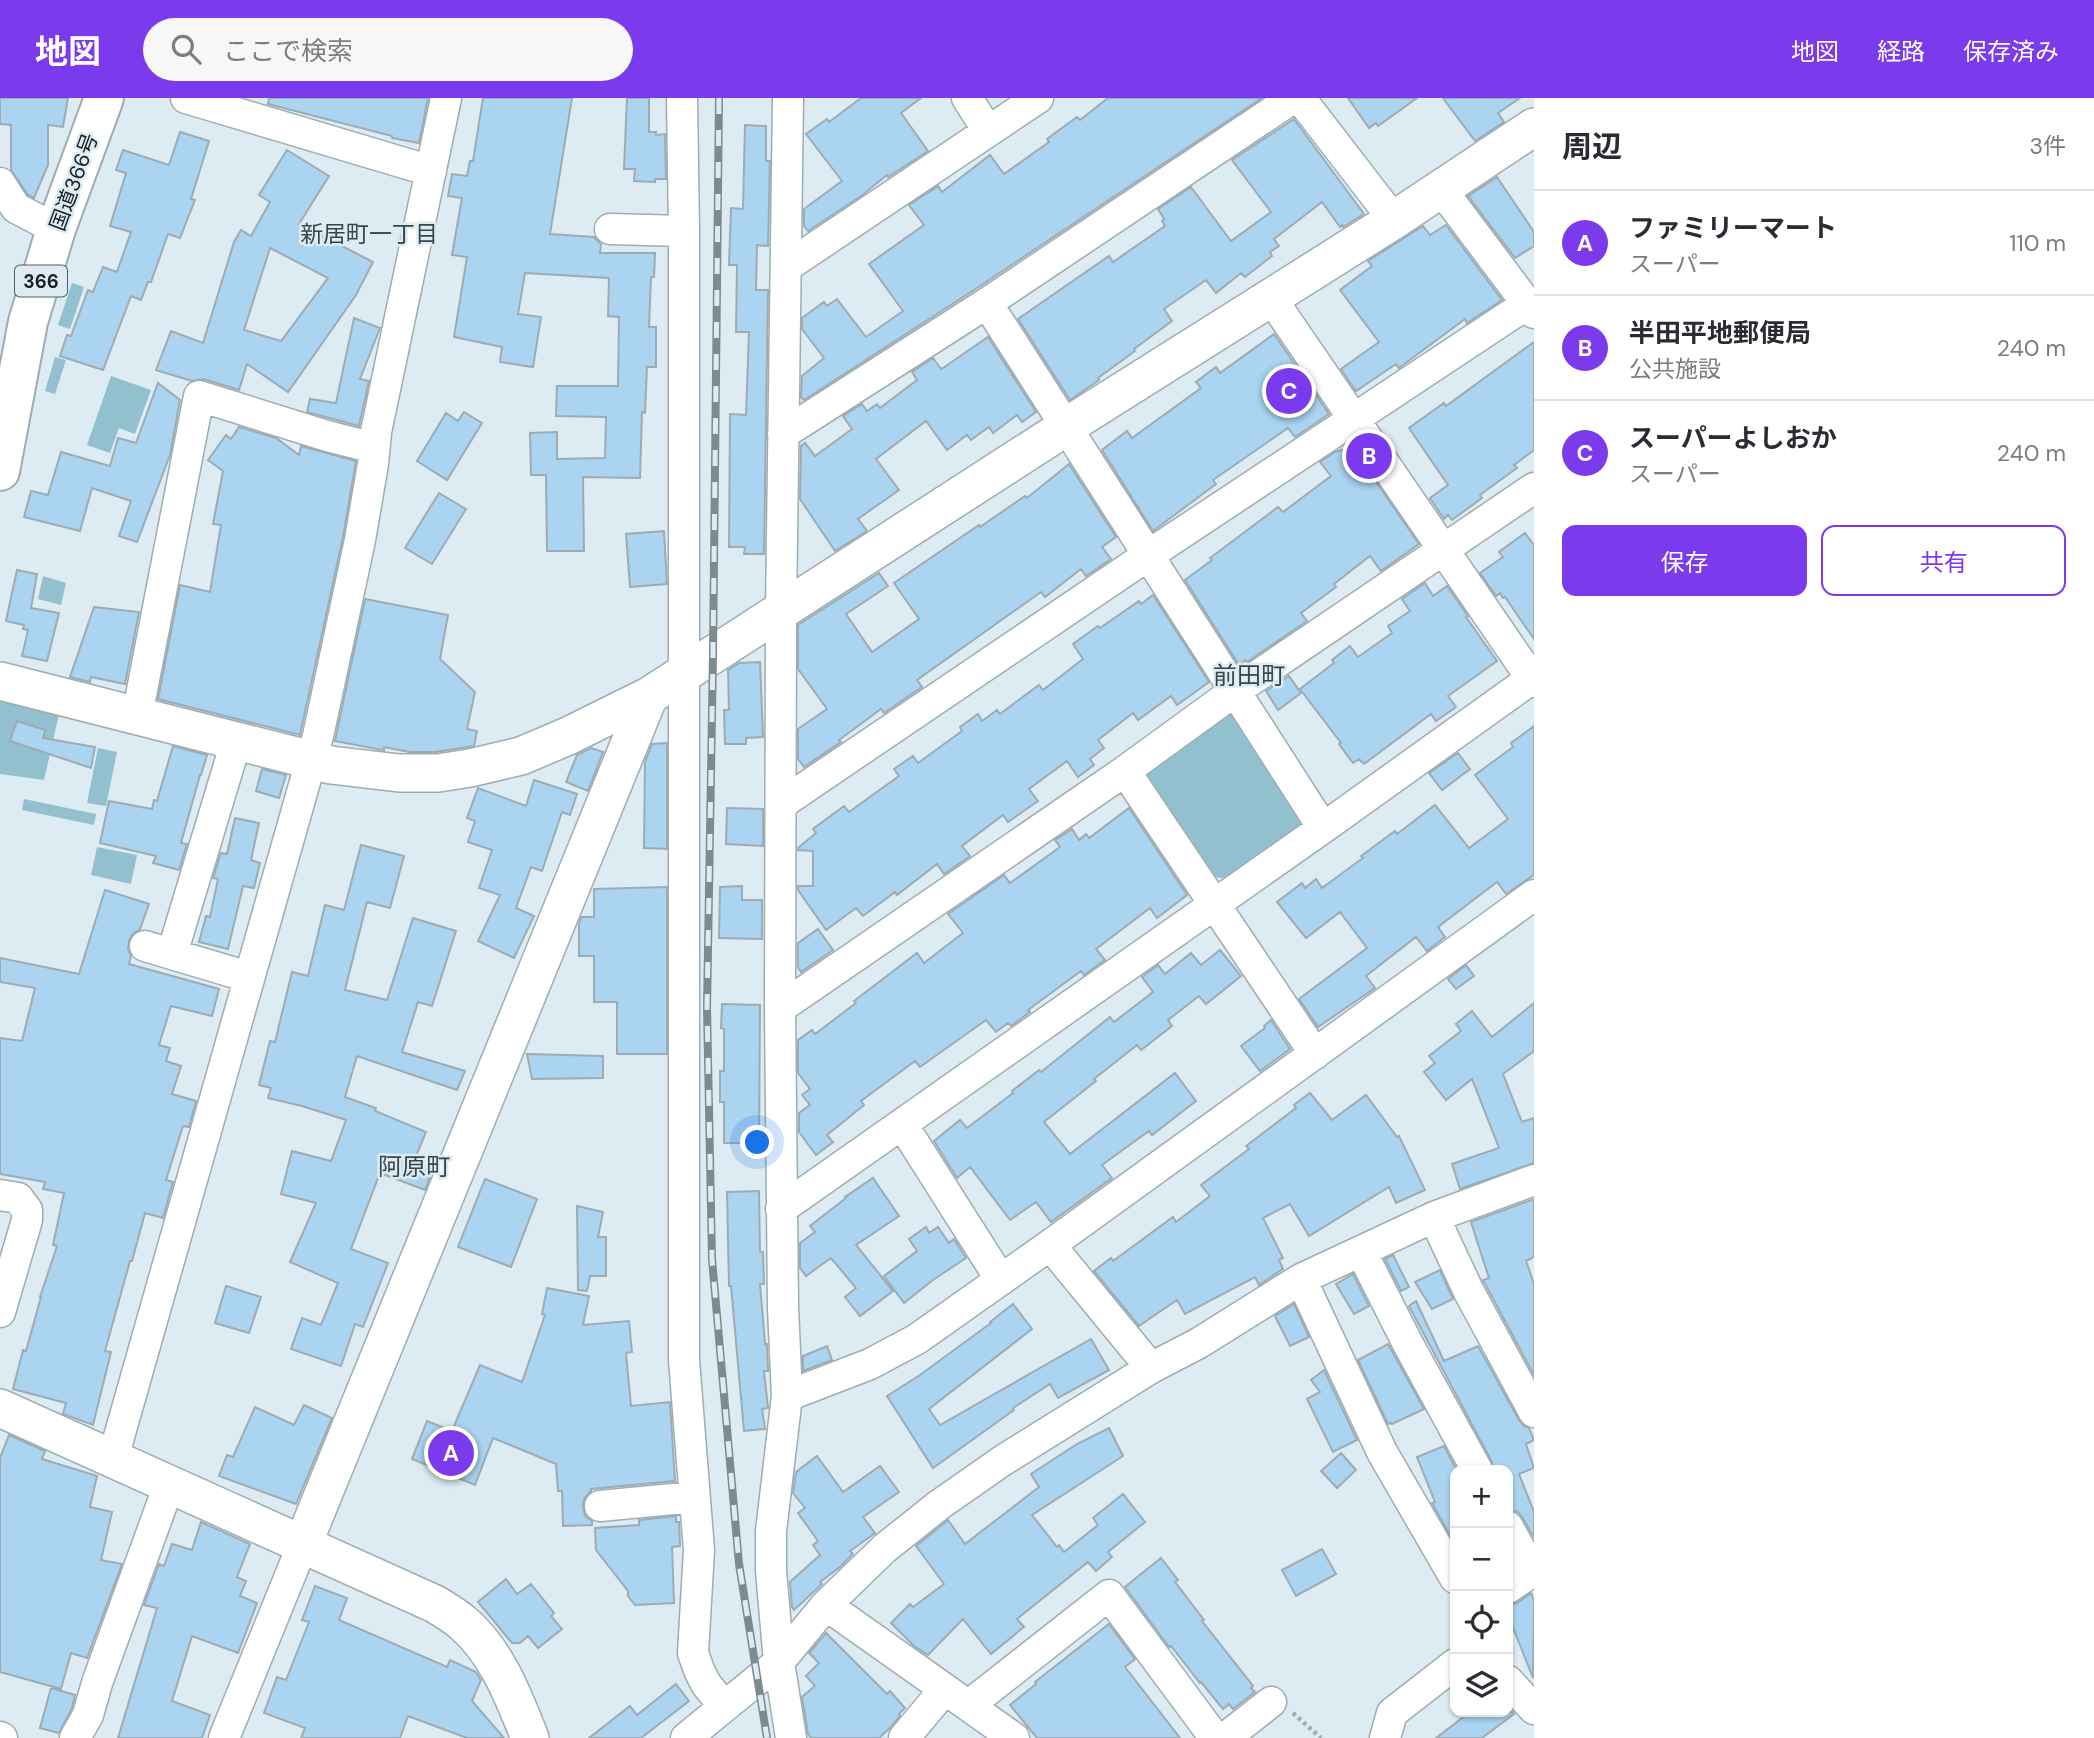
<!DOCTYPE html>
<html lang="ja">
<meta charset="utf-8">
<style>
:root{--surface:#fff;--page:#f7f7f7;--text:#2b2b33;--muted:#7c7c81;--line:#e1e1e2;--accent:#7c3aed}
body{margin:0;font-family:"DM Sans","Noto Sans JP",sans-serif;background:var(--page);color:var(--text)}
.controls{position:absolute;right:21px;bottom:21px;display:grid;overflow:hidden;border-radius:14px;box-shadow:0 2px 5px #0004}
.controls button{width:63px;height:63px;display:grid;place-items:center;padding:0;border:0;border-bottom:2px solid var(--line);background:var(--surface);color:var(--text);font:35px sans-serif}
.you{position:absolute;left:758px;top:1045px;width:24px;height:24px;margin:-18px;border:5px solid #fff;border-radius:50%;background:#1a73e8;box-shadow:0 0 0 10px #1a73e833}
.badge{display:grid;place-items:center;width:46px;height:46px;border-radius:50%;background:var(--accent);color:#fff;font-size:23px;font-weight:700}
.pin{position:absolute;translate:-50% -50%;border:4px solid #fff;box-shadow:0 2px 7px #0006}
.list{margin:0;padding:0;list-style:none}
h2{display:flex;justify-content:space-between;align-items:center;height:91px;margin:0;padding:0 28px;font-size:30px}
h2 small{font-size:23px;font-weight:400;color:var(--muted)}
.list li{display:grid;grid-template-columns:46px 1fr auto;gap:21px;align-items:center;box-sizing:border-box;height:105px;padding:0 28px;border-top:2px solid var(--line)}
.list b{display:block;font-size:26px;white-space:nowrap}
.list p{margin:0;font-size:23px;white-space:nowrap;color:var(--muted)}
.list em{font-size:23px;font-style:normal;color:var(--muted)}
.actions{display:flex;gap:14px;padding:21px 28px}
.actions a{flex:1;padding:16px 0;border:2px solid var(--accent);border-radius:14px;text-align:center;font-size:24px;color:var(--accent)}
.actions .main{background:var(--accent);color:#fff}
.icon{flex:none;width:38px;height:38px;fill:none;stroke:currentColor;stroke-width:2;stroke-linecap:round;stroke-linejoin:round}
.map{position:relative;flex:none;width:1534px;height:1640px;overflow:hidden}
header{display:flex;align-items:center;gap:42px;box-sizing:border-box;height:98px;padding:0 35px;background:var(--accent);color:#fff}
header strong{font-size:33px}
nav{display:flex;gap:38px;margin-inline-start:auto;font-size:24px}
.search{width:490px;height:63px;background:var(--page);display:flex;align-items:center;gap:18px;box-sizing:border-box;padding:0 24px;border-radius:38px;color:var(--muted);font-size:26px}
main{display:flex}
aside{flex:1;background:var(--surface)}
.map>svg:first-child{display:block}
.green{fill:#93c0ce}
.building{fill:#aad4f0;stroke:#9eabb3;stroke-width:2;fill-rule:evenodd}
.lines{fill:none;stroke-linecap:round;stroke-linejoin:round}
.minor-casing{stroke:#9dadb2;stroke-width:33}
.tertiary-casing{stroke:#9dadb2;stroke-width:40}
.trunk-casing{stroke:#9dadb2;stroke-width:42}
.path{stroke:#a0adb2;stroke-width:4.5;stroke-dasharray:3.5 3.5;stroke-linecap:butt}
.minor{stroke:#fff;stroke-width:30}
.tertiary{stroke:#fff;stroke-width:37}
.trunk{stroke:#fff;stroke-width:38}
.rail-casing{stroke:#7e8a8e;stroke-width:8}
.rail{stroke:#dcecf2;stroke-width:5;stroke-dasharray:16;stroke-linecap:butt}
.labels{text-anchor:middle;stroke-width:5;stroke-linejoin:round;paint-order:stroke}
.shield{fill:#dcecf2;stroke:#535c5f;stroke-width:2}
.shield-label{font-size:19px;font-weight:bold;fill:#181e20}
.street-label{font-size:21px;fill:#181e20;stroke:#dcecf2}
.neighbourhood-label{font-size:23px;fill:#38454a;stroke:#dcecf2}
.quarter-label{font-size:24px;fill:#38454a;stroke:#dcecf2}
</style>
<header>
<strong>地図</strong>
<div class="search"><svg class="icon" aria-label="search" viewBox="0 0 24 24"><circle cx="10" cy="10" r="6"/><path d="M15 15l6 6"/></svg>ここで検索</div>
<nav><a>地図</a><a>経路</a><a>保存済み</a></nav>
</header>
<main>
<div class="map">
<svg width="1534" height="1640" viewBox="0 0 1534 1640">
<rect width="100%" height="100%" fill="#dcecf2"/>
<path class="green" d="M72,185L84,189L70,231L58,227Z
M55,259L66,262L55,296L45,293Z
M111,278L151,292L135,336L119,330L110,355L87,347Z
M43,478L66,485L61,507L38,501Z
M6,600L60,612L44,682L0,676V602Z
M1224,614L1237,617L1302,718L1300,727L1233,778L1222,780L1212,779L1140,672Z
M98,650L117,654L106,708L87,705Z
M24,701L96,716L94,727L22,712Z
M97,749L137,757L131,786L91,777Z"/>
<path class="building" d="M0,0H68L63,29L48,27V67L34,100L28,97L11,72V27L0,26Z
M269,0H428L419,45L392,40V38L268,6Z
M483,0H572L550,136L594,139L601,146L600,155H655L654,179H651L649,229H656V269H647L645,315L642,314L640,380L583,379L584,453H547L546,377H531L530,335L557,334V361L605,360L606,319L556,318L557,288H618L619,219L608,218L609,180L525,175L518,216L541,219L533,269L500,264L502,249L454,239L467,159L452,157L462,100L448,98L452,76L467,78L470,63H473Z
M627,0H649V34H656V37L665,36L666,81H655V84L634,83L635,71H624Z
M861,0H921L901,15L928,53L888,79L887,77L861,98L808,133L804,128V111L842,83L806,36L827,21L829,24Z
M1108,0H1262L977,190L804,302L801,299L802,278L824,260L802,231V220L824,204L827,208L837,201L866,239L903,213L869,166L924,127L909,107L938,88L942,94L990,57L1004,76L1049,44L1047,41L1077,19L1080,22Z
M1348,0H1417L1378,28L1376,25L1369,30Z
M1443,0H1520L1498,15L1504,24L1475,43Z
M1294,21L1364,116L1343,129L1342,127L1340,129L1322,104L1274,141L1279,148L1270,154L1272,158L1245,179L1241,175L1216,195L1206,182L1164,211L1172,223L1134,251L1135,253L1098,280L1099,282L1070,302L1018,221L1109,158L1113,164L1165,128L1162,123L1164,121L1158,111L1191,89L1231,143L1271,114L1232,62Z
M745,27L766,28V63H770L768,148L757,147L756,192H768L764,456H744L745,449H729L730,316L746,317L749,234H736L737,167H729L731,110L743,111Z
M180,34L209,43L191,101L195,102L180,140L168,136L151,184H148L141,202L131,198L103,272L60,258L67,237L71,238L88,192L93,194L103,169L117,174L131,134L110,128L126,75L116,72L123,52L169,67Z
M287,52L329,78L299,126L373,164L356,197L288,294L247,266L239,292L204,281L192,283L156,272L171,233L203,245L234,144L241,132L251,138L270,104L259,97ZM270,150L328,180L281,243L244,232Z
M1497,79L1534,134V148L1515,160L1468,98Z
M1446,127L1502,202L1467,225L1465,221L1403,267L1399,270L1396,266L1356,293L1341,271L1379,244L1340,192L1372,168L1368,163L1423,128L1430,137Z
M354,220L380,230L360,281L369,283L359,328L307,314L310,301L336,305Z
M1274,236L1329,316L1295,339L1288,330L1213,382L1216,386L1153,433L1102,352L1127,333L1132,340L1201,290L1196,284L1216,269L1220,275Z
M988,239L1036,314L1022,324L1017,317L993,335L989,329L971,342L967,337L947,352L926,323L876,361L899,392L858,421L867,433L835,453L800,401L801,348L805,345L815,358L852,331L843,318L862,306L867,313L877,306L880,310L917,282L912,274L933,260L941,271L943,270Z
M1534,244V352L1514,367L1517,370L1480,397L1482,400L1452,422L1448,417L1444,421L1430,400L1448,387L1409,330L1444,305L1446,308Z
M158,285L180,302L170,357L137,444L119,438L131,403L92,390L80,433L24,419L31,393L48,397L61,354L110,368L118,340L136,345Z
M464,314L482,325L447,382L417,363L446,315L458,323Z
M239,329L276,340L299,357L301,348L356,363L343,439L300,637L158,601L180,487L210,494L221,427L213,426L223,373L208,362L226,337L231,341Z
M1352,349L1419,446L1381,473L1370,458L1334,486L1336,489L1301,515L1307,523L1247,564L1245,562L1239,567L1185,482L1212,462L1210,460L1278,409L1283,414L1331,378L1320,364L1335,354Z
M1069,366L1116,439L1102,449L1111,461L1086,478L1081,471L1045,499L1041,494L917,582L922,589L884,615L881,611L839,642L841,644L804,669L798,661V631L827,611L798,571V527L879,475L888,488L846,516L872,554L919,521L894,485L979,427L980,429L1025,398L1027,400Z
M439,395L466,411L432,466L405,450Z
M664,433L667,486L630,489L626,436Z
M1525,435L1534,447V541L1505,499L1503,500L1500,495L1496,498L1480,475L1503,459L1499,454Z
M17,472L37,476L31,510L59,515L47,563L22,558L28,532L23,531L24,527L6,523Z
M1425,485L1433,498L1447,488L1468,518L1466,519L1497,563L1448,598L1456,609L1436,623L1431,616L1364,666L1359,661L1353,665L1339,646L1341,645L1300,591L1334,565L1332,562L1350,548L1358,559L1392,535L1388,528L1410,513L1402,501Z
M1153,497L1209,584L1177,607L1171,598L1138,622L1133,615L1098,642L1104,650L1090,661L1094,667L1078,679L1067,663L1029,691L1038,703L1008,724L1003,717L962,748L970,758L944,776L937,766L897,797L895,794L863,818L856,810L826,832L798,792V788H813V753L798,752V750L816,735L813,731L844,708L849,714L899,678L894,671L913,658L918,665L962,633L960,629L978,616L982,623L997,612L1000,616L1039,587L1043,592L1083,561L1073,546L1098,528L1100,530L1139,503L1141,506Z
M365,501L448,517L440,561L475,594L467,631L477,633L474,648L436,654H409L384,649V652L377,651L335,643Z
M94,509L139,514L125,586L91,579L90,584L70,579Z
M760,564L763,639L746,640V646H725L724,612H729L728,572L739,565Z
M1289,578L1301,595L1278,612L1266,593Z
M17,623L45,632L43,640L95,649L91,670L10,643Z
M1534,628V777L1506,796L1497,784L1438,829L1445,839L1427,853L1416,839L1366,878L1375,890L1318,929L1299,901L1367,850L1340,814L1306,840L1277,804L1302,785L1305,790L1316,781L1322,790L1363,760L1361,758L1395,733L1397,736L1435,707L1469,750L1508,721L1475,677L1513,649L1511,645Z
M667,645V751L644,750L645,664L652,646Z
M173,648L207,657L201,677H200L181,745L187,746L179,772L153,765L156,758L100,745L109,703L152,711L154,702L157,703Z
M591,650L603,654L588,693L566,684L577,657Z
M1458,655L1470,671L1442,692L1429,675Z
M262,671L286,677L279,700L256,693Z
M534,682L577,696L570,717L562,714L542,773L531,769L516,810L534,818L514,860L478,843L500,797L479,790L492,752L468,744L475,723L467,720L478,690L526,708Z
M727,710L763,711V748L726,746Z
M1129,710L1187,797L1157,820L1150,810L1096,851L1105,862L1084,877L1081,873L1028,912L1030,914L1011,928L1008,925L996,934L986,922L920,969L915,963L861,1003L864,1007L827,1037L833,1044L816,1057L799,1034V1015L810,1007L802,997L810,991L798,975V942L812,932L815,936L856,905L854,903L917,855L924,865L963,835L948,816L1004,777L1010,785L1060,749L1055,742L1072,731L1079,742L1086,736L1089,740Z
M235,720L259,725L251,762L260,765L254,790L243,788L228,851L199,844L206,818L210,819L218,781L213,780L221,755L227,756Z
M361,747L404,758L390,810L367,804L345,892L387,902L413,820L456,833L432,908L418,904L402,954L465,973L457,992L357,958L345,999L376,1010L375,1013L426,1034L414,1063L433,1071L425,1092L380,1075L351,1151L388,1165L363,1229L355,1226L341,1268L291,1251L302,1220L321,1227L338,1185L290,1164L316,1105L281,1096L292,1053L331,1063L346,1022L302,1008L268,1000L271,990L259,987L270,943L275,944L292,874L308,878L325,807L344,812Z
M742,788V802H762V841L719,840L720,789Z
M667,789V956H617V904H594V858H579V826L581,819H594V791Z
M105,792L149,806L140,831L133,836L129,842L128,851L131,858L129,866L219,891L212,918L171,908L159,947L170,950L166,963L181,968L172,996L196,1003L189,1029L183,1028L166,1082L173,1084L163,1120L145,1115L132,1163H130L105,1253L111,1254L93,1327L63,1316L66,1305L13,1291L23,1252L26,1253L41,1199H40L57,1148L53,1147L64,1095L43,1091L45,1084L0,1076V940L22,943L35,890L0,884V860L79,876Z
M818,831L833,852L801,874L798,869V845Z
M1220,852L1241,878L1206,906L1199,898L1168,922L1172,928L1141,952L1137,947L1094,981L1096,983L1044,1024L1070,1056L1175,975L1196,1003L1152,1037L1149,1033L1102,1067L1112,1080L1051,1124L1036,1104L1010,1122L970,1069L957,1080L934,1043L960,1022L967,1030L1013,995L1012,993L1039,972L1041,974L1110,919L1114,924L1153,894L1142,879L1158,867L1165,876L1191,855L1201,867Z
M1466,867L1474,878L1456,891L1448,881Z
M1534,905V953L1503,976L1522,1024L1534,1020V1065L1460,1091L1452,1066L1499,1050L1472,981L1446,1002L1424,974L1435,965L1429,958L1461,933L1456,926L1472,913L1492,939Z
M722,906L760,907L759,1045H724V1004H720V973H724V931L721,930Z
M1271,922L1290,951L1260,973L1241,948L1265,930L1264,928Z
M527,956L603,958V980L532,981Z
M1310,995L1332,1022L1366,997L1397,1039L1399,1038L1425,1092L1396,1105L1389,1089L1309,1138L1290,1106L1263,1120L1283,1160L1279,1162L1283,1171L1259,1187L1255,1179L1185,1216L1177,1202L1139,1228L1094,1173L1111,1160L1113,1163L1173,1119L1176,1124L1210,1098L1201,1087L1249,1051L1246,1048L1296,1010L1294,1007Z
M873,1080L899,1118L856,1147L893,1193L860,1218L845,1199L856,1190L831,1160L806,1178L800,1170V1145L815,1134L810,1128L846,1100L845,1099Z
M485,1081L537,1101L511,1169L458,1149Z
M759,1093L760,1154H763L764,1186H760L765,1246H767L768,1273H764L768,1310L762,1311L765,1331L744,1333L731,1188H729L727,1094Z
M1534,1101V1159L1526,1163L1534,1186V1277L1483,1182L1489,1180L1471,1124Z
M577,1108L603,1114L598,1139H606V1178H590L587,1193L578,1192Z
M926,1129L929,1135L938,1129L949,1145L954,1141L966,1160L933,1182L904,1205L884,1178L917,1153L909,1141Z
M1393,1157L1409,1189L1401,1193L1385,1161Z
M1440,1172L1453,1201L1432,1211L1415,1184Z
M1353,1176L1369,1208L1354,1216L1336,1186Z
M226,1188L261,1199L249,1235L215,1225Z
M547,1190L589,1198L583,1227L629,1223L632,1254L626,1255L631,1308L670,1304L675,1383L591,1391V1393L584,1401L583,1409L585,1418L592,1423V1427L563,1428L562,1393H558L556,1366L493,1340L475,1387L412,1361L427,1323L452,1333L480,1267L522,1284L545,1217L542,1216Z
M1416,1203L1444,1263L1478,1248L1519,1322L1524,1328L1529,1330L1534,1342L1526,1346L1534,1370L1519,1376L1534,1414V1440L1523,1420L1518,1414L1510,1412L1508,1408V1372H1494L1492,1364L1409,1208Z
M1013,1206L1032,1231L929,1311L940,1327L1091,1241L1109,1272L1058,1300L1050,1286L1013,1310L1014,1312L933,1370L887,1298L920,1277L991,1225L990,1224Z
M1294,1206L1309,1239L1290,1248L1275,1218Z
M1388,1246L1424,1311L1392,1326L1391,1325L1388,1326L1358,1262Z
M827,1248L832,1262L803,1273V1258Z
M1324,1272L1357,1342L1333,1354L1307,1301L1320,1294L1311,1282Z
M304,1307L332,1320L296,1406L219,1378L227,1357L233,1359L255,1309L294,1327Z
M1109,1330L1123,1358L1032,1417L1057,1449L1059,1447L1064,1454L1098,1427L1093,1420L1123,1396L1145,1424L1108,1454L1112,1459L1096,1473L1088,1464L1017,1521L1024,1529L991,1556L963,1521L928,1557L914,1548L891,1525L910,1506L913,1509L944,1486L916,1448L948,1422L965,1446L1039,1389L1031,1376L1077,1346Z
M9,1337L45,1353L42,1361L97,1378L90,1409L112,1414L101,1462L122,1466L87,1560L71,1555L61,1591L0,1574V1360Z
M1444,1348L1455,1369V1446L1432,1405L1435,1404L1417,1359Z
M1341,1355L1356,1372L1337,1390L1321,1373Z
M817,1358L843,1394L880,1368L899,1394L863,1419L875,1435L850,1453L853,1456L840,1469L820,1484L822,1486L794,1512L792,1509L790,1484L820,1457L813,1447L818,1443L798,1415L805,1410L793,1395L796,1374Z
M676,1418V1424H679L680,1448L672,1449L674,1505L635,1507L628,1498V1493L596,1452L595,1430L639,1427V1422Z
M201,1424L250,1446L237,1479L246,1483L240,1498L257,1505L238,1555L192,1538L172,1603L210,1617L202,1640H118L157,1510L144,1507L159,1466L164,1468L172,1446L192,1452Z
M1322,1451L1336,1476L1296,1498L1282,1472Z
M1161,1460L1178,1482L1175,1484L1204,1522L1202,1523L1253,1588L1251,1590L1255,1594L1233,1611L1229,1606L1223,1611L1201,1584L1200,1585L1171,1548L1169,1549L1125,1489Z
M506,1481L517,1496L531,1486L554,1515L551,1518L562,1531L538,1550L528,1538L520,1545H512L478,1504Z
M315,1488L347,1500L339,1522L447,1569L450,1562L476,1574L481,1582L472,1603L504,1640H467L408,1618L400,1640H301L305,1630L264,1615L277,1579L286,1582L309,1524L302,1522Z
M1531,1495L1534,1502L1533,1580L1508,1517V1507L1517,1505Z
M1109,1526L1135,1561L1125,1569L1180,1640H1037L1010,1607L1036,1586L1035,1584Z
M826,1535L887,1596L890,1593L905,1610L899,1616L900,1618L890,1630L879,1640H811L808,1636L802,1599L815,1588L806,1578L819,1565L809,1555Z
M676,1586L689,1603L641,1640H589L630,1608L637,1617Z
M51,1590L75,1597L72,1610L59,1635L40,1630Z
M1470,1614H1513L1514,1616L1482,1640H1436Z"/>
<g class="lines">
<defs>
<path id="minor" d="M186,0L431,73
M682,0L684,133V1262L699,1452L693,1555L699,1572L706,1586L724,1608
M788,0L781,513L780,910L783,1209L787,1298L771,1433V1473L779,1564L791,1640
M967,0L988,33
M1300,0L1394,122
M0,85L16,110L56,131
M1441,91L1534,215
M610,131L684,133
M786,169L1038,0
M1271,200L1534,584
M783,336L987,205L1293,0
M137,618L199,298L327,338L374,350
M1125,673L1315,956
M781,706L1147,458L1527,206
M1323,730L1235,593L1534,390
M145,848L249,879
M172,856L236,644
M780,910L1125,673L1235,593L987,205
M902,1026L1001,1182
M0,1097L18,1100L27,1112V1122L0,1214
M781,1111L1323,730L1534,579
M1434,1119L1469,1194L1534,1314
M1050,1147L1151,1270
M1361,1153L1408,1246L1477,1372
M1301,1181L1382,1354L1455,1480
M787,1298L870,1266L917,1241L1050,1147L1534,797
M113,1360L318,638L360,442L373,366L376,334L446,0
M600,1408L694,1399
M1508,1429L1532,1473
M1508,1490L1534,1472
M826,1507L1014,1640
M1508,1583L1534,1611
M969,1607L1109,1497L1215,1640
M0,1639L2,1640
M75,1640L88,1617L97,1585L169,1387
M224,1640L303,1446
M686,1640L779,1564L826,1507L885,1450L939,1407L1002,1363L1151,1270L1199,1245L1301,1181L1434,1119L1534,1082
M904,1640L945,1591
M1225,1640L1271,1604
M1385,1640L1392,1615L1455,1566"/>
<path id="tertiary" d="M0,583L331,667L399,675H438L470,670L521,658L568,638L649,598L1086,316L1394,122L1534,29
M0,1310L435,1506C445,1512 455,1518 463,1525C497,1554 514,1600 530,1640
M303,1446L649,598"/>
<path id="trunk" d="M0,373L28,224L56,131L104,0"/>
</defs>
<use href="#minor" class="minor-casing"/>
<use href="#tertiary" class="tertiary-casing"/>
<use href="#trunk" class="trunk-casing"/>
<path class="path" d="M1293,1615L1321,1640"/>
<use href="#minor" class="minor"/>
<use href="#tertiary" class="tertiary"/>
<use href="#trunk" class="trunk"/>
<defs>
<path id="rail" d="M719,0L713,556L707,910L712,1161L739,1466L767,1640"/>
</defs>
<use href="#rail" class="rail-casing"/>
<use href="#rail" class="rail"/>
</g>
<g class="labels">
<rect class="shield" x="15" y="167.5" width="52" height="31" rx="5"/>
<g class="shield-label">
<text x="41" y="190">366</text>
</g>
<g class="street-label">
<text transform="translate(74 84) rotate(-70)" y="7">国道366号</text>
</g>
<g class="neighbourhood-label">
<text x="369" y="144">新居町一丁目</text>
</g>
<g class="quarter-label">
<text x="1249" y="586">前田町</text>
<text x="414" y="1077">阿原町</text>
</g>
</g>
</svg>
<div class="controls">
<button>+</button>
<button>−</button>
<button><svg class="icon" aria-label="locate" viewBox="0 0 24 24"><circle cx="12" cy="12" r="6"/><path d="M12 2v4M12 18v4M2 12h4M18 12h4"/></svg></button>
<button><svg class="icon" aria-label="layers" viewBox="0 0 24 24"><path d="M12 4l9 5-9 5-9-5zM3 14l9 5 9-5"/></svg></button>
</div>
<div class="you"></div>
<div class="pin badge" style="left:451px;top:1355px">A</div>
<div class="pin badge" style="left:1369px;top:358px">B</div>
<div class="pin badge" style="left:1289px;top:293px">C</div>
</div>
<aside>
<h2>周辺<small>3件</small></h2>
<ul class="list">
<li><span class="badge">A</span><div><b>ファミリーマート</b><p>スーパー</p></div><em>110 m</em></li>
<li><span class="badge">B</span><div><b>半田平地郵便局</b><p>公共施設</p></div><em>240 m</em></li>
<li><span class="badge">C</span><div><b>スーパーよしおか</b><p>スーパー</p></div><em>240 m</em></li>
</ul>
<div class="actions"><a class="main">保存</a><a>共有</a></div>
</aside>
</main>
